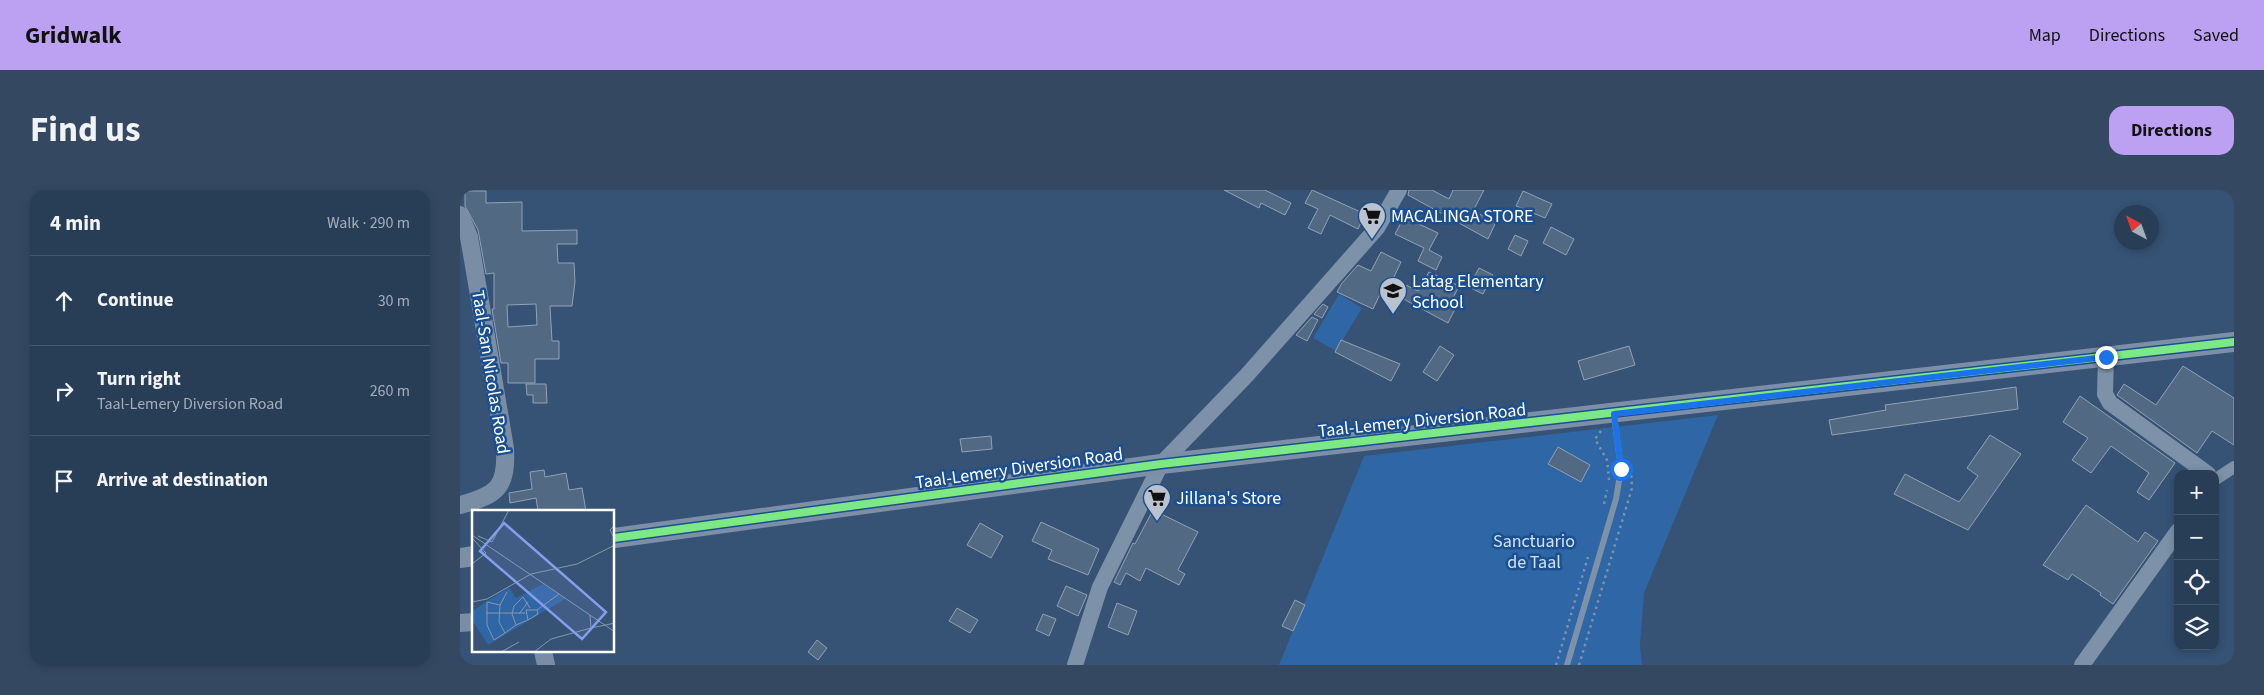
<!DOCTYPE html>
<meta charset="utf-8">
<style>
:root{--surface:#283e57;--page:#344961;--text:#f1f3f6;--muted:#a5aeba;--line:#44576d;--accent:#bca0f2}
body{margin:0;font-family:"Source Sans 3",sans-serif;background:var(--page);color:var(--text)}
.controls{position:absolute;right:15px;bottom:15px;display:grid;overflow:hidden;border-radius:10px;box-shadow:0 2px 8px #0003}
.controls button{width:45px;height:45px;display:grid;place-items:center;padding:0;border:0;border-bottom:1px solid var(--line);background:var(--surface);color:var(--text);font:25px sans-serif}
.compass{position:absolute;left:1654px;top:15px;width:45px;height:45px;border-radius:50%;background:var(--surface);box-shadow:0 2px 8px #0003;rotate:319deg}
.stop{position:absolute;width:15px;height:15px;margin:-11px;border:4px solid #1a73e8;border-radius:50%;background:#fff}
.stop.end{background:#1a73e8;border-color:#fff;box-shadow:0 1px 5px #0008}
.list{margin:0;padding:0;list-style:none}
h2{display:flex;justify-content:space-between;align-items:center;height:65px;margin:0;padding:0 20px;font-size:21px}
h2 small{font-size:16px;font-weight:400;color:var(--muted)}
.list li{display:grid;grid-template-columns:32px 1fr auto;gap:15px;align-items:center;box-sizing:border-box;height:90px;padding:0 20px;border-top:1px solid var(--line)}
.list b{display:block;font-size:19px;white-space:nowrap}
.list p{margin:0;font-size:16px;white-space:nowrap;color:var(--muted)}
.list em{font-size:16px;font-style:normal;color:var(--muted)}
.icon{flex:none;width:28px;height:28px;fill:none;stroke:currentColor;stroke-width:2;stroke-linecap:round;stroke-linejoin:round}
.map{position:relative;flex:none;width:1774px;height:475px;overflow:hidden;border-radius:15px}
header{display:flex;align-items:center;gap:30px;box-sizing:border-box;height:70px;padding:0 25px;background:var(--accent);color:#111}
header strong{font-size:24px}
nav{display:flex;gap:28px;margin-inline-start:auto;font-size:18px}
.intro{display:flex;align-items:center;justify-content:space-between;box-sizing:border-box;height:120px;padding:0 30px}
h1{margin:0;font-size:35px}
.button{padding:12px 22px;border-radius:15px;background:var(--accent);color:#111;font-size:18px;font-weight:700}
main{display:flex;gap:30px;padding:0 30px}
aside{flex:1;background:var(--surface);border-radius:15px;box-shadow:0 2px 8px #0003}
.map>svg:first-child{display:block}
.green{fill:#2f66a5}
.building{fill:#526984;stroke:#92a2b6;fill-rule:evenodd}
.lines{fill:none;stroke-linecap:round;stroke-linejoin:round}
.path{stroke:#7d92a8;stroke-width:2.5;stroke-dasharray:2.5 4;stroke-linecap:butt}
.service{stroke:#7d92a8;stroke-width:6}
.minor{stroke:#7d92a8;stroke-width:12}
.tertiary{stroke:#7d92a8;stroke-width:16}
.secondary{stroke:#798da4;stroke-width:18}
.primary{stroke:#7d8ea7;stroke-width:20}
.cycleway-casing{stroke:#1b4f8f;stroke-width:11}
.cycleway{stroke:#7ce984;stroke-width:8}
.route{stroke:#1a73e8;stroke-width:6}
.labels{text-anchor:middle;stroke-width:5;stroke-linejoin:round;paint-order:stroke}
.poi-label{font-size:18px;fill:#fff;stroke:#1b4f8f;text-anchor:start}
.street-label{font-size:18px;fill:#fff;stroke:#1b4f8f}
.park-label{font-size:18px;fill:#cfe3fa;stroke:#1b4f8f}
.inset-road{fill:none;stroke:#8697ac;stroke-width:1}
.view{fill:#839eea;fill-opacity:0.15;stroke:#839eea;stroke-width:2.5}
.inset-edge{fill:none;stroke:#fff;stroke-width:2.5}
</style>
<header>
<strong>Gridwalk</strong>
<nav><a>Map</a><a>Directions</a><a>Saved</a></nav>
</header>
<div class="intro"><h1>Find us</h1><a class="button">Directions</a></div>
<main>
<aside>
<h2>4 min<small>Walk · 290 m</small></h2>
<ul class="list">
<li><svg class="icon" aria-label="ahead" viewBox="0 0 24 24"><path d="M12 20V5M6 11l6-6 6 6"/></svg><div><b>Continue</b></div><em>30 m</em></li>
<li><svg class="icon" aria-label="right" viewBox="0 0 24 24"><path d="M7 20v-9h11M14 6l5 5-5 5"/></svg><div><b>Turn right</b><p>Taal-Lemery Diversion Road</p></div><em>260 m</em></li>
<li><svg class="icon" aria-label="arrive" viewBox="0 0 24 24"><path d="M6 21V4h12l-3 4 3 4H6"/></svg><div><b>Arrive at destination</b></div></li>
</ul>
</aside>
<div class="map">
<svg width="1774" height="475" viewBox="0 0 1774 475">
<rect width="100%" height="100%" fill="#365274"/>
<path class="green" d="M879,104L902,118L876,161L853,148Z
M1258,225L1184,403L1180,455L1182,475H819L904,266Z"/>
<path class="building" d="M764,0H805L831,13L825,25L801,13L799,18Z
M852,0L905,24L898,39L870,25L861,44L848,38L858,19L845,13Z
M949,0H972L989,9L993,0H1024L1013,21L1036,32L1028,49L948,5Z
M5,1H26V13L62,12V41L117,40V54H97L98,73H114L115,92L112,116H90L92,151H99V169H75V193H48V173H41L32,119H34V83L26,84L18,40L5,16ZM76,114L77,135L48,137L47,115Z
M1063,1L1092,14L1085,28L1056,16Z
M944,27L978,43L969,60L982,67L976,80L958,71L964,58L935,44Z
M1091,37L1114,49L1106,65L1083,53Z
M1055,45L1068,51L1061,66L1048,59Z
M921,62L941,72L933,89L958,101L969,82L999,96L990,114L996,117L988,133L923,98L913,119L877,102L882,93L898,75L911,81Z
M1019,78L1033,85L1023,104L1009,97Z
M863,114L868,117L862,128L854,124Z
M852,127L858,130L847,151L836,145Z
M881,150L940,174L931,191L875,162Z
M980,156L994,165L977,191L963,182Z
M1169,156L1175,175L1124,190L1118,171Z
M1723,176L1774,208V255L1752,241L1737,263L1657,205L1664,194L1696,215Z
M66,194H86L87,213H73V205H67Z
M1556,197L1558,219L1372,245L1369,230L1426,220L1425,215Z
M1620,206L1715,273L1689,310L1677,302L1689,283L1651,256L1631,283L1612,270L1628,248L1603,232Z
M1530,245L1561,264L1508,340L1434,304L1445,284L1499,312L1518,286L1507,278Z
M531,246L532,259L502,262L500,249Z
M1098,257L1130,275L1121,292L1088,274Z
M84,280L85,287L106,283L109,300L122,298L126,321H78L76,308L50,313L49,303L72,299L70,282Z
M1626,315L1678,352L1685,342L1698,351L1653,414L1640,405L1641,403L1612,384L1608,390L1583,375Z
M693,320L738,342L718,380L725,384L719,395L686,378L680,391L666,383L660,395L654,392L673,353L675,354Z
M581,332L639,359L628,385L588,369L592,360L572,351Z
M520,333L543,346L531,368L507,355Z
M606,396L627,405L618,426L597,416Z
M835,410L845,415L833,441L822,436Z
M657,413L677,421L668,445L648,437Z
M497,418L518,430L510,443L489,431Z
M583,424L596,429L589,446L576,440Z
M357,450L367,458L358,470L348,462Z"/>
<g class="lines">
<path class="path" d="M1141,241L1135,249L1147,270L1149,290
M1144,314L1147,300
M1096,475L1128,367
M1119,475L1172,298L1171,282"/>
<path class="service" d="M1107,475L1156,309L1161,279L1154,225"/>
<path class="minor" d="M1756,289L1774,277"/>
<path class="tertiary" d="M1646,167L1645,204L1650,213L1748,284
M615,475L640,397L701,274L787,185L917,38L939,0
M1622,475L1718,341"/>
<path class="secondary" d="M0,25L9,47L13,70L45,258C47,297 38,305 0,315
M0,433L14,432
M83,461L86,475"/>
<path class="primary" d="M154,348L701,274L1774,152
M0,368L14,366"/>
<defs>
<path id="cycleway" d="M154,348L701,274L1774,152"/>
</defs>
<use href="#cycleway" class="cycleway-casing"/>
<use href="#cycleway" class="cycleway"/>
</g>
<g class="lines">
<path class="route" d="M1161,279L1154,224L1646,167"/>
</g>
<defs>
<symbol id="supermarket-pin" viewBox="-11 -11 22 30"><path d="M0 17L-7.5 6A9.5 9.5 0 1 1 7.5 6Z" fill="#b9c2ce" stroke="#1b4f8f"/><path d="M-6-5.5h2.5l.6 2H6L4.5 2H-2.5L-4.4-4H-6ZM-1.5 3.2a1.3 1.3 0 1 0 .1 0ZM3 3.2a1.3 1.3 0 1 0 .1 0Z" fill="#111"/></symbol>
<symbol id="school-pin" viewBox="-11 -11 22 30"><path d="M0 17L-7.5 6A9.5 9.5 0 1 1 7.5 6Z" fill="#b9c2ce" stroke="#1b4f8f"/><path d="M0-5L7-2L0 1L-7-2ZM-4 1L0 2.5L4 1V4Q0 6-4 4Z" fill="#111"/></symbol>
</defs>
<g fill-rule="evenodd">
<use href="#supermarket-pin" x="896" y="10" width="32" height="43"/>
<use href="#school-pin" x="917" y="85" width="32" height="43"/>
<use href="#supermarket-pin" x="681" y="292" width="32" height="43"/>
</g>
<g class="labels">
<g class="poi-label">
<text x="931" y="32">MACALINGA STORE</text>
<text x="952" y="97">Latag Elementary<tspan x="952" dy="21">School</tspan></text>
<text x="716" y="314">Jillana's Store</text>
</g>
<g class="street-label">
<text transform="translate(31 182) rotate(81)" y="6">Taal-San Nicolas Road</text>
<text transform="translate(962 230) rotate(-6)" y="6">Taal-Lemery Diversion Road</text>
<text transform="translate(559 278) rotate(-8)" y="6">Taal-Lemery Diversion Road</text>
</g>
<g class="park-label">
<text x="1074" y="357">Sanctuario<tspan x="1074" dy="21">de Taal</tspan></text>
</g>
</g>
<g transform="translate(12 320)">
<rect width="142" height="142" fill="#365274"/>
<path d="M71,74L93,89L16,135L0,110V101L37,77L44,88Z" fill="#2f66a5"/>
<path class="inset-road" d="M143,15L138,20L143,30M0,25L143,122M6,26L20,32L37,0M0,28L14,43L0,54M35,82L28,95L27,112L33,123L44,115M0,92L15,89L59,64L105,54L143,35M28,95L15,92V115L22,130L33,123M65,100H54L56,110L66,104L65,100L87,84M14,103H53M47,104L56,92M56,110L44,115L40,104L42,96L51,87L58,98M119,118L143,113M29,142L47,132M62,142L79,129L119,118L118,105"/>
<path class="view" d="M32,13L134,102L110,129L8,41Z"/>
<rect width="142" height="142" class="inset-edge"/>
</g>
</svg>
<div class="controls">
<button>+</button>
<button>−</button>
<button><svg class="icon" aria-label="locate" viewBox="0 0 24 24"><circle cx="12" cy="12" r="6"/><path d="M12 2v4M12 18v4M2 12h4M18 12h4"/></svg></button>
<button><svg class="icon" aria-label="layers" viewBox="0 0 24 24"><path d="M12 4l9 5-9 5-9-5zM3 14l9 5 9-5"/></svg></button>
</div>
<svg class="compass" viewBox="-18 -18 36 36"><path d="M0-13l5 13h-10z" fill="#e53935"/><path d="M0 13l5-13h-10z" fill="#a5aeba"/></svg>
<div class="stop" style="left:1161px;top:279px"></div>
<div class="stop end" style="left:1646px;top:167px"></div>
</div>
</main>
